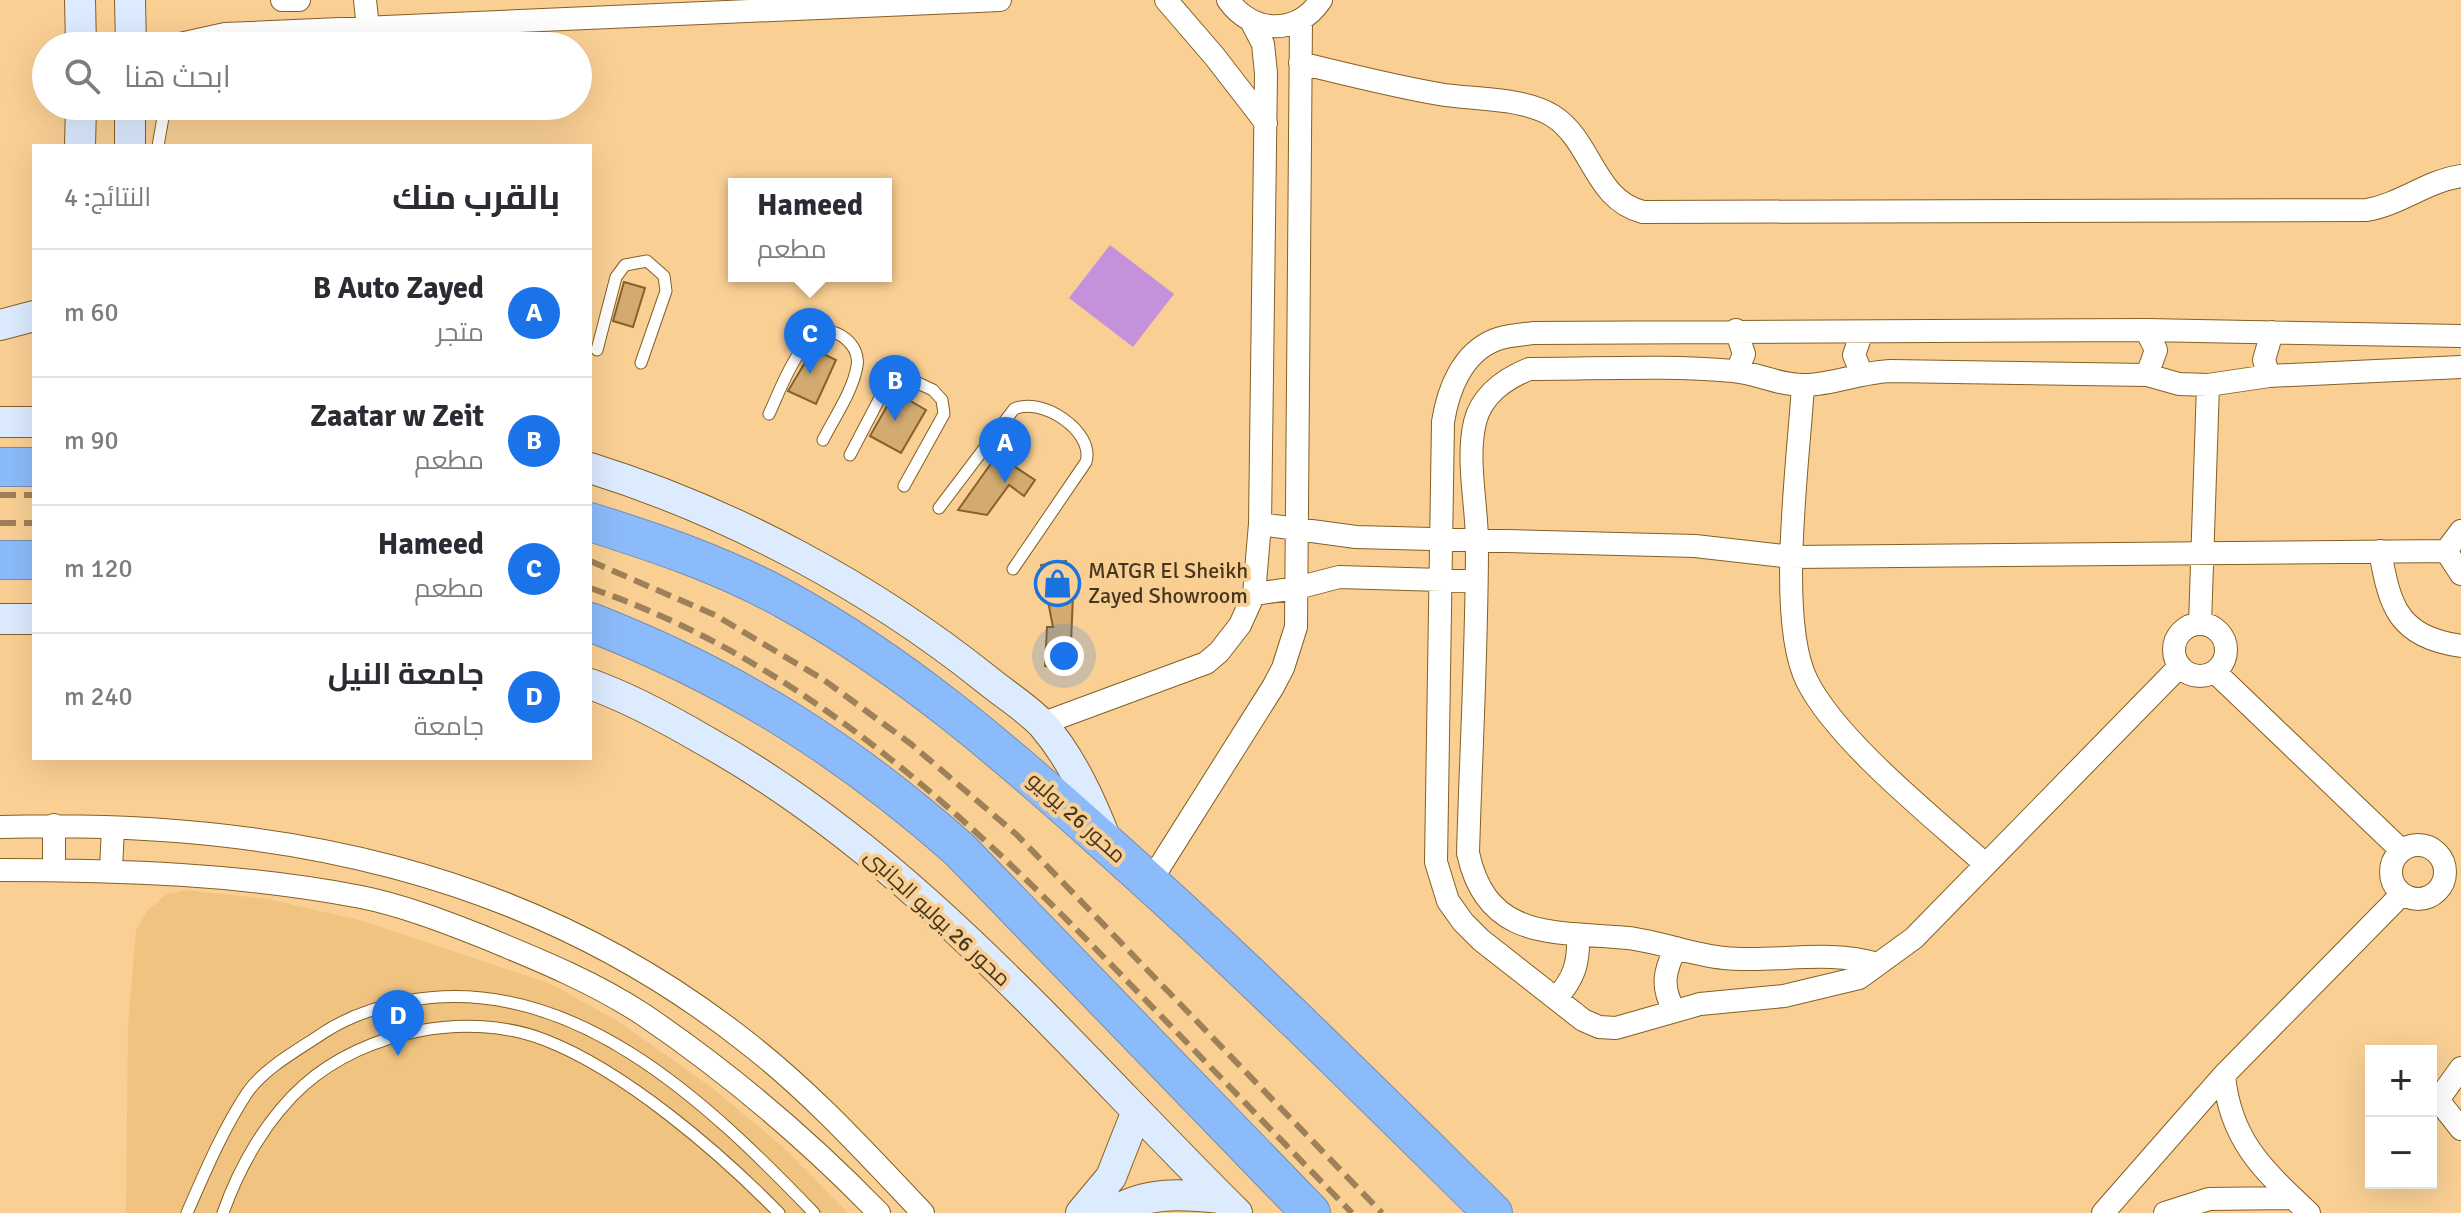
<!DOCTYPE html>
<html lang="ar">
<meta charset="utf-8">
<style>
:root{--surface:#fff;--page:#f2f2f3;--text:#2b2b33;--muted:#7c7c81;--line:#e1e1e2;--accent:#1a73e8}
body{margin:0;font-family:Signika,Cairo,sans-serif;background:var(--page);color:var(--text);direction:rtl}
.controls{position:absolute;right:24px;bottom:24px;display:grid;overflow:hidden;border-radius:0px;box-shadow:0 8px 32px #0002}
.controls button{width:72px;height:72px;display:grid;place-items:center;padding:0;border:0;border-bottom:2px solid var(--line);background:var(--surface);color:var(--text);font:40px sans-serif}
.you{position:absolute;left:1064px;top:656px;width:28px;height:28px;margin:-20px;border:6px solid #fff;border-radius:50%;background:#1a73e8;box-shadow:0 0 0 12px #1a73e833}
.badge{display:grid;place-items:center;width:52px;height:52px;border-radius:50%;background:var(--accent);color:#fff;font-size:26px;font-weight:700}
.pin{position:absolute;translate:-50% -66px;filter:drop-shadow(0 2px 4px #0008)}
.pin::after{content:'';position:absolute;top:42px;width:28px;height:24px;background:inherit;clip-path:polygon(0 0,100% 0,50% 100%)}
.popup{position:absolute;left:728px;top:178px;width:164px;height:104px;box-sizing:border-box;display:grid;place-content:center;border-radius:0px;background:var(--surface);filter:drop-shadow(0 2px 6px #0005);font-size:26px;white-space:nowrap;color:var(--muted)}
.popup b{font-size:30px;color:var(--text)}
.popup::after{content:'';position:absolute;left:50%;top:100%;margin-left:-16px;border:16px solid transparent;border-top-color:var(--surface)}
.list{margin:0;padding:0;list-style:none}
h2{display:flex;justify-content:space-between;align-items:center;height:104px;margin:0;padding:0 32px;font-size:34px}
h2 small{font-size:26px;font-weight:400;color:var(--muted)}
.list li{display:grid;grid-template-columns:52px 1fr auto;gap:24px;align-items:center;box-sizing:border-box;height:128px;padding:0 32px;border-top:2px solid var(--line)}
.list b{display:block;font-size:30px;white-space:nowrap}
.list p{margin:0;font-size:26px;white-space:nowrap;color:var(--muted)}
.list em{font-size:26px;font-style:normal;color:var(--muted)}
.icon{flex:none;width:44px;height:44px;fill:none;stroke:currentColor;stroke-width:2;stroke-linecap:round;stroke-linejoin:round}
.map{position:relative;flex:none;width:2461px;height:1213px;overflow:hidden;direction:ltr}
.search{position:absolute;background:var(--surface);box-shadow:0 8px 32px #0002;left:32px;top:32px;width:560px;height:88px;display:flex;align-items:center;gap:20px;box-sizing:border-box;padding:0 28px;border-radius:44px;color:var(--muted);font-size:30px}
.panel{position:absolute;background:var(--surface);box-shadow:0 8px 32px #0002;left:32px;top:144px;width:560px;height:616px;border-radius:0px;direction:rtl}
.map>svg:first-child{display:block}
.built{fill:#f1c380}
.green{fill:#c591da}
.building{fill:#d3ab71;stroke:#876227;stroke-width:2}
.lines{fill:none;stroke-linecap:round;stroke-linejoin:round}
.lane-casing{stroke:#846024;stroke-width:13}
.street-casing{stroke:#846024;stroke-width:24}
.secondary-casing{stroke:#846024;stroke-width:32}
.highway-casing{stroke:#748dae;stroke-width:40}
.lane{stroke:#fff;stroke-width:11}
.street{stroke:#fff;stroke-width:22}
.secondary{stroke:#dcebfe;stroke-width:30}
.highway{stroke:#8cbbfb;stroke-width:38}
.rail{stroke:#9e8158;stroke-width:6;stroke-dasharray:16 8;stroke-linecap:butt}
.labels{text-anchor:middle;stroke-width:8;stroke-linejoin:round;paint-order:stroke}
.poi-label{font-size:22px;fill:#48371f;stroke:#f9cf94;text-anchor:start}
.street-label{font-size:22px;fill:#48371f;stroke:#f9cf94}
</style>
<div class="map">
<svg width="2461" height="1213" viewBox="0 0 2461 1213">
<rect width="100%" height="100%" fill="#f9cf94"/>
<path class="built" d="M187,890L268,899L363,921L551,984L619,1022L711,1087L782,1146L848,1213H126L128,1025L136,930L148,910L167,894Z"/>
<path class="green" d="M1110,245L1174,294L1133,347L1069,298Z"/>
<path class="building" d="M624,282L645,288L633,327L613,321Z
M813,349L836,360L816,404L788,391Z
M895,392L926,410L901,453L870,436Z
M997,455L1035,480L1024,496L1009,485L987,515L958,510Z
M1066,561L1073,595L1070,668L1045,666L1047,627H1053L1041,565Z"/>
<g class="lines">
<defs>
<path id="lane" d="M158,146L165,106
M597,350L616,277L625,265L647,261L664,276L666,291L641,363
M769,414C781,390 807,307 846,339C854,346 859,356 857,366C853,391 834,418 823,440
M850,455L884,390L894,381L907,378L933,390L942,400L944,414L904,486
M939,508L1014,409C1041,396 1095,431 1086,462L1013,569
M187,1213C205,1172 222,1131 247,1093C264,1068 298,1050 323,1033C349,1016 376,1007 407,1001C571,970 709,1104 814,1213
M223,1213C239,1167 267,1118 304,1085C365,1031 468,1010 545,1040C625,1071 719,1152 779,1213"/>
<path id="street" d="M282,0H299
M365,0L368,28
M1166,0L1215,57L1266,123
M1228,0C1252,34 1297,36 1321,0
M171,46L225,34L1000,0
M1300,63C1346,74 1392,86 1439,94C1474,100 1522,97 1553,116C1592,141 1594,200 1643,212L2367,210C2401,204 2427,181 2461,176
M1736,330L1744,354L1737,371
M2146,330L2156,350L2147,375
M1861,372L1854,355L1862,332
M2269,376L2264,360L2272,332
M1803,385C1799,458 1776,619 1807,681C1837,741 1934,818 1985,864
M1260,524L1356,537L1695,546L1792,557L2446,551
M2380,551C2390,608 2398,636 2461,646
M2446,551L2461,574
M2446,551L2461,531
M1254,594L1297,588L1339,577L1475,581
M2200,624L2208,385
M2174 650a26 26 0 1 1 52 0a26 26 0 1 1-52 0Z
M2180,666L1914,938L1859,978L1784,996L1700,1004L1616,1028L1599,1027L1583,1020L1481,940L1463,922L1448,901L1436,862L1443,422C1448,390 1462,353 1495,340C1506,335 1521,335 1533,333L2146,330L2461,336
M2215,672L2401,850
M1041,724L1206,663L1219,652L1240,625L1254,594L1260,524L1266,73L1263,44L1252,23
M0,827C271,819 528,870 745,1041C811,1092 866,1153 923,1213
M2391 872a27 27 0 1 1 54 0a27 27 0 1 1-54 0Z
M111,869L113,828
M0,870C120,870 242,874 361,897C401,905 443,921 481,936C537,959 594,982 644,1015C728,1072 808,1140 879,1213
M54,870V825
M1150,882L1273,687L1283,668L1296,627L1301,20
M1877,964C1827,949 1776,963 1724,958C1692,955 1661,942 1628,938C1556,931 1487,942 1468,853C1471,750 1477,646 1477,543C1477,504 1466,460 1475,422C1482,394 1505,379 1529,369C1597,369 1666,365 1733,371C1758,373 1780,386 1806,385C1835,384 1861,372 1891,371L2147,375L2179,384L2208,385L2269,376L2461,367
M1556,999C1574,978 1579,964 1578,936
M1674,1010C1661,987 1664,971 1676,948
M2461,1068L2438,1100L2461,1129
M2224,1075C2230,1140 2263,1170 2309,1213
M2103,1213L2224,1075L2402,894
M2165,1213L2209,1199L2293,1198"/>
<path id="secondary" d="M80,0L81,46
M130,0L131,46
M80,146L81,106
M130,146V106
M0,325L34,316
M0,422H34
M590,468C731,512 871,587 986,679C1004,694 1027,708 1043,725C1072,759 1091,801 1107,842
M0,619H34
M590,684C630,698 668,719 704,740C914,857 1068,1046 1237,1213
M1081,1213L1111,1177L1137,1111
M1111,1213C1147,1191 1182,1194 1221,1198"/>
<path id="highway" d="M0,467H34
M590,522C657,543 725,566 786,600C902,664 1001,749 1099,837C1235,957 1364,1086 1493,1213
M0,560H34
M590,622C732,677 846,749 960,850L1311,1213"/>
</defs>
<use href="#lane" class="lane-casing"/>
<use href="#street" class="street-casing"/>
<use href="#secondary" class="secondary-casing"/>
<use href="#highway" class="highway-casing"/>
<use href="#lane" class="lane"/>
<use href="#street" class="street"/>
<use href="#secondary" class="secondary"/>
<use href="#highway" class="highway"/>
<path class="rail" d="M0,495H34
M0,523H34
M590,561L715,615L824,680L911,744L1017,835L1382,1213
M590,588C809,663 972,821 1130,984C1204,1060 1278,1137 1352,1213"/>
</g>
<defs>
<symbol id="shop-ring" viewBox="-11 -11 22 22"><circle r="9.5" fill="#f9cf94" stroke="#1a74dd" stroke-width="1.5"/><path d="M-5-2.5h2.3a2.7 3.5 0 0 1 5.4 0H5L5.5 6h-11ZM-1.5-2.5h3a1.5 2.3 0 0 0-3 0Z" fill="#1a74dd"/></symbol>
</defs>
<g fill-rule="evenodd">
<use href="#shop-ring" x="1032" y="558" width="51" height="51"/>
</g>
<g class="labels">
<g class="poi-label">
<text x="1088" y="578">MATGR El Sheikh<tspan x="1088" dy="25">Zayed Showroom</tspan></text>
</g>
<g class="street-label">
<text transform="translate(1077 817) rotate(42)" y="8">محور 26 يوليو</text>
<text transform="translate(938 917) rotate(43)" y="8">محور 26 يوليو الجانبى</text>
</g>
</g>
</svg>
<div class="controls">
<button>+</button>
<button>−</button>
</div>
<div class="you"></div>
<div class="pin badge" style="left:1005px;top:483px">A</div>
<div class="pin badge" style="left:895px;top:421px">B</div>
<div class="pin badge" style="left:810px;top:374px">C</div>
<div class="popup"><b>Hameed</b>مطعم</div>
<div class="pin badge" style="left:398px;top:1056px">D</div>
<div class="search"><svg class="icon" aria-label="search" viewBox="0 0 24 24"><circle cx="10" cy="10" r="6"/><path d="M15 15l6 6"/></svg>ابحث هنا</div>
<section class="panel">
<h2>بالقرب منك<small>النتائج: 4</small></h2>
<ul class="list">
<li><span class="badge">A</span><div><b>B Auto Zayed</b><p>متجر</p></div><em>60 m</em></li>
<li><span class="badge">B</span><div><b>Zaatar w Zeit</b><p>مطعم</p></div><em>90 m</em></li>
<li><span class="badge">C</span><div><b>Hameed</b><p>مطعم</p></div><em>120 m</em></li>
<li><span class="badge">D</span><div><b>جامعة النيل</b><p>جامعة</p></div><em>240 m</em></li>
</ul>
</section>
</div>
